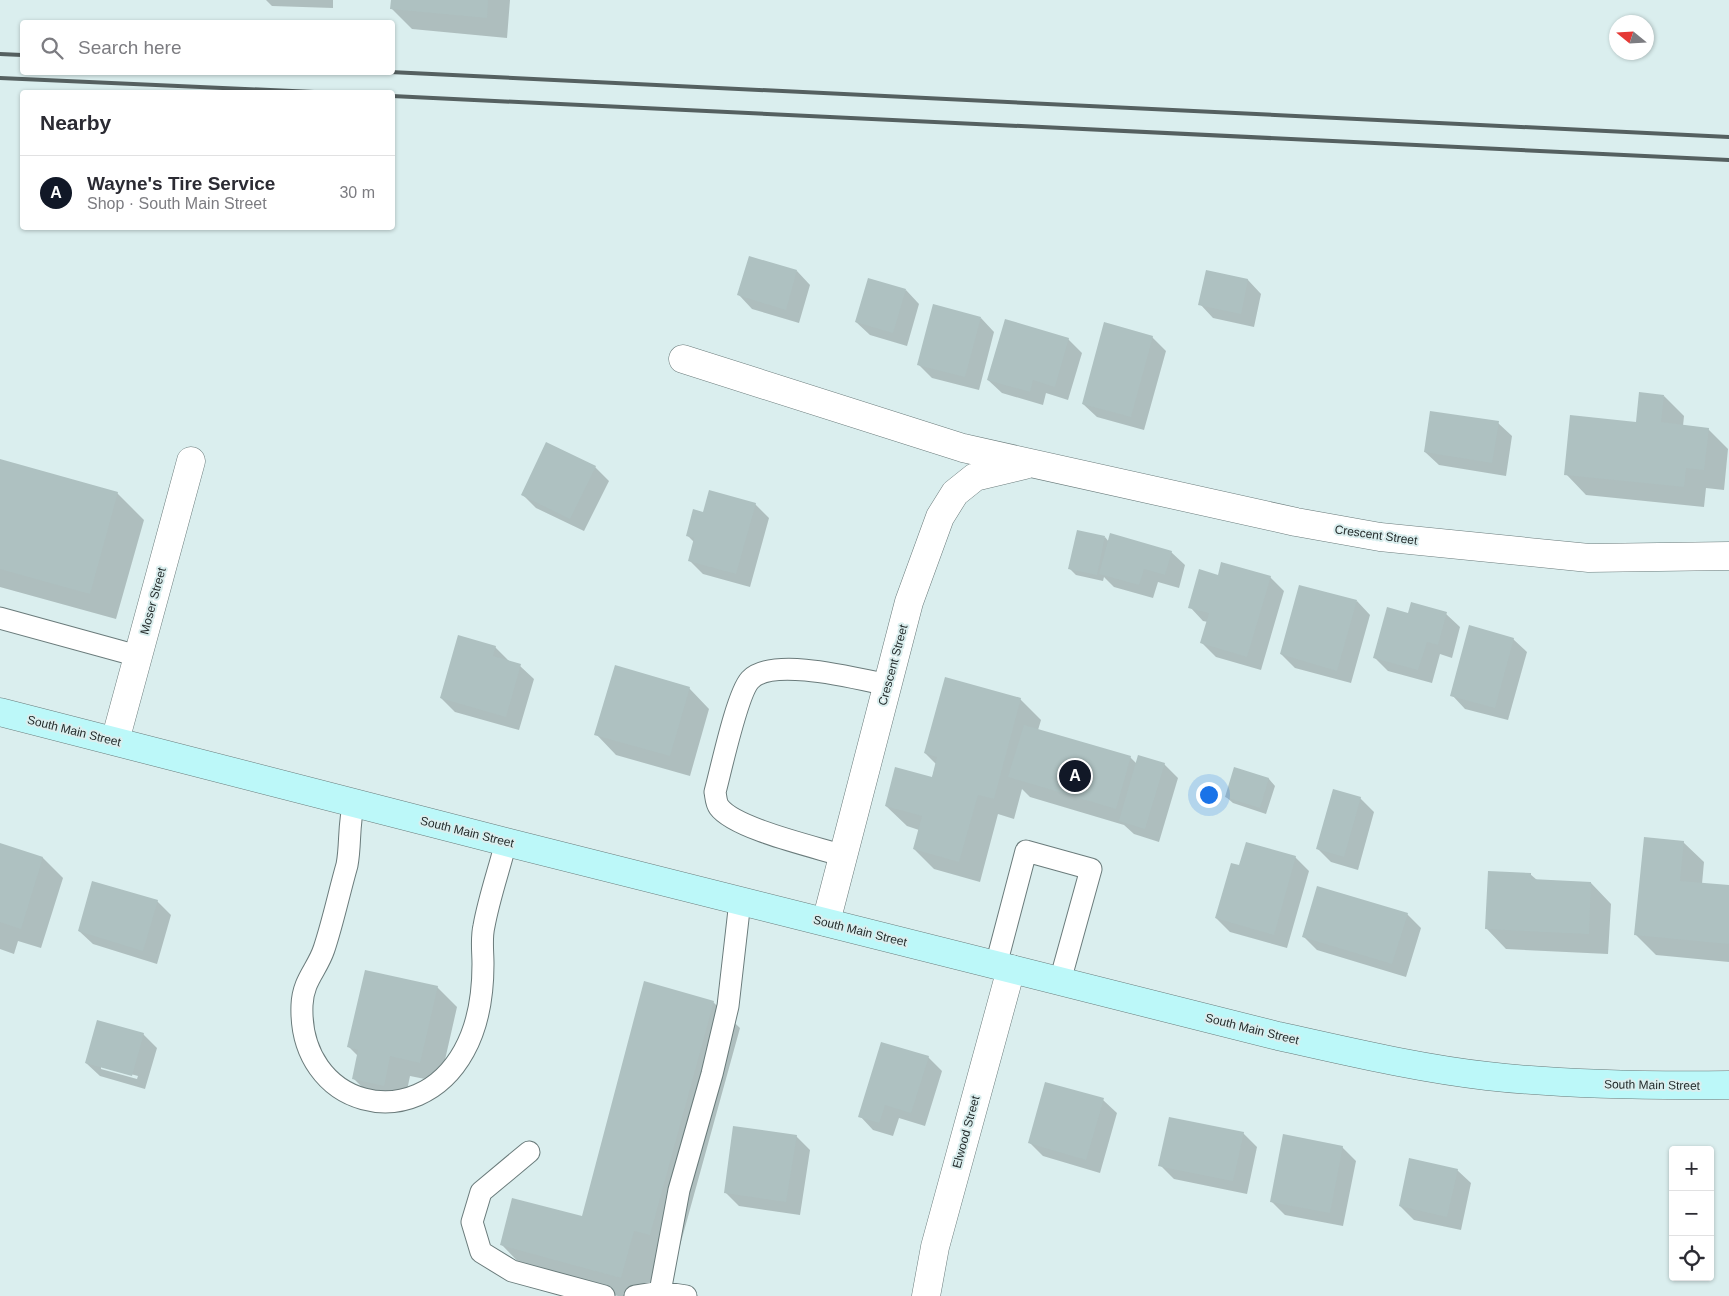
<!DOCTYPE html>
<meta charset="utf-8">
<style>
:root{--surface:#fff;--page:#f7f7f7;--text:#2b2b33;--muted:#7c7c81;--line:#e1e1e2;--accent:#111827}
body{margin:0;font-family:Arial,sans-serif;background:var(--page);color:var(--text)}
.controls{position:absolute;right:15px;bottom:15px;display:grid;overflow:hidden;border-radius:5px;box-shadow:0 1px 4px #0004}
.controls button{width:45px;height:45px;display:grid;place-items:center;padding:0;border:0;border-bottom:1px solid var(--line);background:var(--surface);color:var(--text);font:25px sans-serif}
.compass{position:absolute;left:1609px;top:15px;width:45px;height:45px;border-radius:50%;background:var(--surface);box-shadow:0 1px 4px #0004;rotate:288deg}
.you{position:absolute;left:1208px;top:794px;width:18px;height:18px;margin:-12px;border:4px solid #fff;border-radius:50%;background:#1a73e8;box-shadow:0 0 0 8px #1a73e833}
.badge{display:grid;place-items:center;width:32px;height:32px;border-radius:50%;background:var(--accent);color:#fff;font-size:16px;font-weight:700}
.pin{position:absolute;translate:-50% -50%;border:2px solid #fff;box-shadow:0 1px 5px #0006}
.list{margin:0;padding:0;list-style:none}
h2{display:flex;justify-content:space-between;align-items:center;height:65px;margin:0;padding:0 20px;font-size:21px}
h2 small{font-size:16px;font-weight:400;color:var(--muted)}
.list li{display:grid;grid-template-columns:32px 1fr auto;gap:15px;align-items:center;box-sizing:border-box;height:75px;padding:0 20px;border-top:1px solid var(--line)}
.list b{display:block;font-size:19px;white-space:nowrap}
.list p{margin:0;font-size:16px;white-space:nowrap;color:var(--muted)}
.list em{font-size:16px;font-style:normal;color:var(--muted)}
.icon{flex:none;width:28px;height:28px;fill:none;stroke:currentColor;stroke-width:2;stroke-linecap:round;stroke-linejoin:round}
.map{position:relative;flex:none;width:1729px;height:1296px;overflow:hidden}
.search{position:absolute;background:var(--surface);box-shadow:0 1px 4px #0004;left:20px;top:20px;width:375px;height:55px;display:flex;align-items:center;gap:12px;box-sizing:border-box;padding:0 18px;border-radius:5px;color:var(--muted);font-size:19px}
.panel{position:absolute;background:var(--surface);box-shadow:0 1px 4px #0004;left:20px;top:90px;width:375px;height:140px;border-radius:5px}
.map>svg:first-child{display:block}
.shadow{fill:#0003;fill-rule:evenodd}
.building{fill:#aec1c1}
.lines{fill:none;stroke-linecap:round;stroke-linejoin:round}
.lane-casing{stroke:#6a7b7b;stroke-width:23}
.street-casing{stroke:#6a7b7b;stroke-width:29}
.secondary-casing{stroke:#6a7b7b;stroke-width:29}
.lane{stroke:#fff;stroke-width:21}
.street{stroke:#fff;stroke-width:28}
.secondary{stroke:#bcf8f9;stroke-width:28}
.rail{stroke:#556060;stroke-width:4}
.labels{text-anchor:middle;stroke-width:4;stroke-linejoin:round;paint-order:stroke}
.street-label{font-size:12px;fill:#242c2c;stroke:#daeeee}
</style>
<div class="map">
<svg width="1729" height="1296" viewBox="0 0 1729 1296">
<rect width="100%" height="100%" fill="#daeeee"/>
<path class="shadow" d="M266,0H333V8L272,6Z
M392,0H510L507,38L412,29L392,9Z
M797,271L810,285L799,323L752,309L739,295Z
M1207,271L1248,280L1261,294L1254,327L1213,318L1200,304Z
M906,290L919,304L907,346L870,335L856,322Z
M981,318L994,332L979,390L932,378L918,364Z
M1152,337L1166,351L1144,430L1097,417L1083,404Z
M1068,339L1082,353L1068,400L1046,393L1043,405L1002,393L988,380Z
M1664,396L1684,416L1683,426L1708,429L1728,449L1724,490L1706,488L1704,507L1586,495L1566,474L1637,424Z
M1498,423L1512,436L1506,476L1439,465L1425,452Z
M0,461L117,493L144,520L116,619L0,587Z
M595,467L609,481L584,531L536,508L522,494Z
M755,504L769,518L750,587L703,574L689,560L694,542L687,535L704,513Z
M1105,537L1109,542L1171,552L1185,565L1179,588L1158,582L1153,598L1114,587L1104,577L1103,581L1076,575L1070,569Z
M1219,576L1270,577L1284,591L1261,670L1216,657L1202,643L1208,622L1203,621L1190,607Z
M1357,601L1370,615L1351,683L1295,668L1281,654Z
M1409,614H1446L1460,627L1452,658L1440,654L1432,683L1388,671L1374,657Z
M1513,639L1527,652L1508,720L1465,709L1452,695Z
M495,647L509,661L520,666L534,679L519,730L455,712L441,698Z
M689,688L709,709L690,776L616,755L596,734Z
M1020,699L1041,720L1038,730L1130,757L1137,764H1164L1178,778L1159,842L1134,834L1124,825L1030,797L1022,789L1014,819L998,814L980,882L934,869L914,849L919,830L907,826L886,806L932,778L936,764L925,753Z
M1235,768L1269,779L1275,786L1266,814L1233,803L1226,797Z
M1360,798L1374,812L1358,870L1331,862L1317,848Z
M1683,842L1704,862L1702,884L1729,887V962L1656,955L1636,935Z
M0,845L43,858L63,878L41,948L18,941L14,954L0,949Z
M1295,857L1309,871L1287,948L1230,932L1216,918L1240,867Z
M1530,874L1537,880L1591,883L1611,904L1608,954L1506,949L1486,928Z
M157,901L171,915L157,964L93,944L79,931Z
M1407,914L1421,928L1406,977L1317,950L1303,936Z
M437,987L457,1007L440,1082L410,1076L404,1105L374,1099L353,1078L358,1056L348,1046Z
M713,1002L740,1028L676,1260L649,1296H618L527,1271L501,1244L583,1218Z
M143,1034L157,1048L145,1089L100,1076L86,1063ZM101,1066L138,1076L137,1079L101,1069Z
M928,1057L942,1071L925,1126L899,1118L893,1136L873,1130L860,1116Z
M1103,1100L1117,1113L1100,1173L1043,1156L1029,1142Z
M1243,1133L1257,1147L1247,1194L1174,1179L1160,1165Z
M796,1136L810,1150L800,1215L739,1206L725,1192Z
M1342,1147L1356,1161L1343,1226L1285,1215L1271,1201Z
M1457,1170L1471,1183L1461,1230L1414,1220L1400,1206Z"/>
<path class="building" d="M391,0H488L487,18L390,9Z
M749,256L797,270L786,310L737,295Z
M1206,270L1248,279L1241,314L1198,305Z
M868,278L906,289L893,333L855,322Z
M933,304L981,317L965,377L917,365Z
M1005,319L1069,338L1055,387L1033,380L1030,392L987,380Z
M1104,322L1153,336L1131,417L1082,404Z
M1639,392L1664,395L1661,422L1709,428L1704,470L1686,468L1684,487L1564,475L1570,415L1636,422Z
M1430,411L1499,421L1492,463L1424,452Z
M546,442L596,466L570,519L521,495Z
M0,459L118,492L90,594L0,569Z
M709,490L756,503L736,574L688,561L694,538L686,536L693,509L703,512Z
M1077,530L1105,536L1097,575L1068,569Z
M1110,533L1172,551L1165,575L1144,569L1139,585L1099,574Z
M1221,562L1271,576L1247,657L1200,643L1209,613L1188,608L1199,569L1218,575Z
M1299,585L1357,600L1337,671L1280,654Z
M1411,602L1447,612L1438,645L1427,642L1418,670L1373,658L1387,607L1408,613Z
M1469,625L1514,638L1495,708L1450,696Z
M458,635L496,646L493,656L521,664L506,717L440,698Z
M615,665L690,687L670,756L594,735Z
M945,677L1021,698L994,799L978,795L959,862L913,849L922,816L885,806L895,767L932,777L937,757L924,753Z
M1024,725L1131,756L1116,809L1008,777Z
M1138,755L1165,763L1145,829L1119,821Z
M1234,767L1269,778L1260,808L1225,797Z
M1333,789L1361,797L1344,857L1316,849Z
M1644,837L1684,841L1680,881L1729,885V944L1634,935Z
M1246,842L1296,856L1274,935L1215,918L1231,863L1239,865Z
M0,843L43,857L21,929L0,922Z
M1488,871L1531,873V879L1591,882L1589,934L1485,929Z
M92,881L158,900L143,951L78,931Z
M1317,886L1408,913L1392,964L1302,937Z
M365,970L438,986L420,1063L390,1056L384,1086L352,1079L358,1050L347,1047Z
M644,981L714,1001L650,1235L634,1231L621,1278L500,1245L512,1198L582,1216Z
M97,1020L144,1033L132,1076L85,1063Z
M881,1042L929,1056L911,1113L885,1105L879,1123L858,1117Z
M1045,1082L1104,1098L1086,1160L1028,1143Z
M1169,1117L1244,1132L1233,1181L1158,1166Z
M733,1126L797,1135L786,1202L724,1193Z
M1283,1134L1343,1146L1330,1213L1270,1202Z
M1409,1158L1458,1169L1447,1217L1399,1206Z"/>
<g class="lines">
<defs>
<path id="lane" d="M0,618L138,656
M354,803C348,825 351,844 347,865C339,893 333,922 324,949C317,970 303,980 302,1005C298,1107 416,1138 464,1051C479,1024 483,994 483,964C483,952 481,938 484,926C489,898 499,870 506,842
M844,856C816,847 735,829 719,807C716,803 716,797 715,792C721,770 737,694 750,680C772,656 858,679 888,685
M996,965L1026,851L1091,869L1060,981
M529,1152L481,1192L472,1222L481,1252L512,1271L604,1296
M660,1292L679,1190L712,1074L728,1006L740,901
M635,1296L660,1292L686,1296"/>
<path id="street" d="M683,359L963,448L1296,522L1380,537L1589,558L1729,556
M115,741L191,461
M826,922L909,602L940,517L955,493L975,477L1025,465
M926,1296L935,1247L1011,969"/>
<path id="secondary" d="M0,712L506,842L1278,1036C1347,1051 1416,1068 1487,1076C1567,1085 1648,1086 1729,1085"/>
</defs>
<use href="#lane" class="lane-casing"/>
<use href="#street" class="street-casing"/>
<use href="#secondary" class="secondary-casing"/>
<use href="#lane" class="lane"/>
<use href="#street" class="street"/>
<use href="#secondary" class="secondary"/>
<path class="rail" d="M0,54L22,55
M390,72L1729,137
M0,78L314,92
M392,96L1729,160"/>
</g>
<g class="labels">
<g class="street-label">
<text transform="translate(1376 535) rotate(8)" y="4">Crescent Street</text>
<text transform="translate(153 601) rotate(-75)" y="4">Moser Street</text>
<text transform="translate(893 665) rotate(-75)" y="4">Crescent Street</text>
<text transform="translate(74 731) rotate(14)" y="4">South Main Street</text>
<text transform="translate(467 832) rotate(14)" y="4">South Main Street</text>
<text transform="translate(860 931) rotate(14)" y="4">South Main Street</text>
<text transform="translate(1252 1029) rotate(14)" y="4">South Main Street</text>
<text transform="translate(1652 1085) rotate(1)" y="4">South Main Street</text>
<text transform="translate(966 1132) rotate(-75)" y="4">Elwood Street</text>
</g>
</g>
</svg>
<div class="controls">
<button>+</button>
<button>−</button>
<button><svg class="icon" aria-label="locate" viewBox="0 0 24 24"><circle cx="12" cy="12" r="6"/><path d="M12 2v4M12 18v4M2 12h4M18 12h4"/></svg></button>
</div>
<svg class="compass" viewBox="-18 -18 36 36"><path d="M0-13l5 13h-10z" fill="#e53935"/><path d="M0 13l5-13h-10z" fill="#7c7c81"/></svg>
<div class="you"></div>
<div class="pin badge" style="left:1075px;top:776px">A</div>
<div class="search"><svg class="icon" aria-label="search" viewBox="0 0 24 24"><circle cx="10" cy="10" r="6"/><path d="M15 15l6 6"/></svg>Search here</div>
<section class="panel">
<h2>Nearby<small></small></h2>
<ul class="list">
<li><span class="badge">A</span><div><b>Wayne's Tire Service</b><p>Shop · South Main Street</p></div><em>30 m</em></li>
</ul>
</section>
</div>
